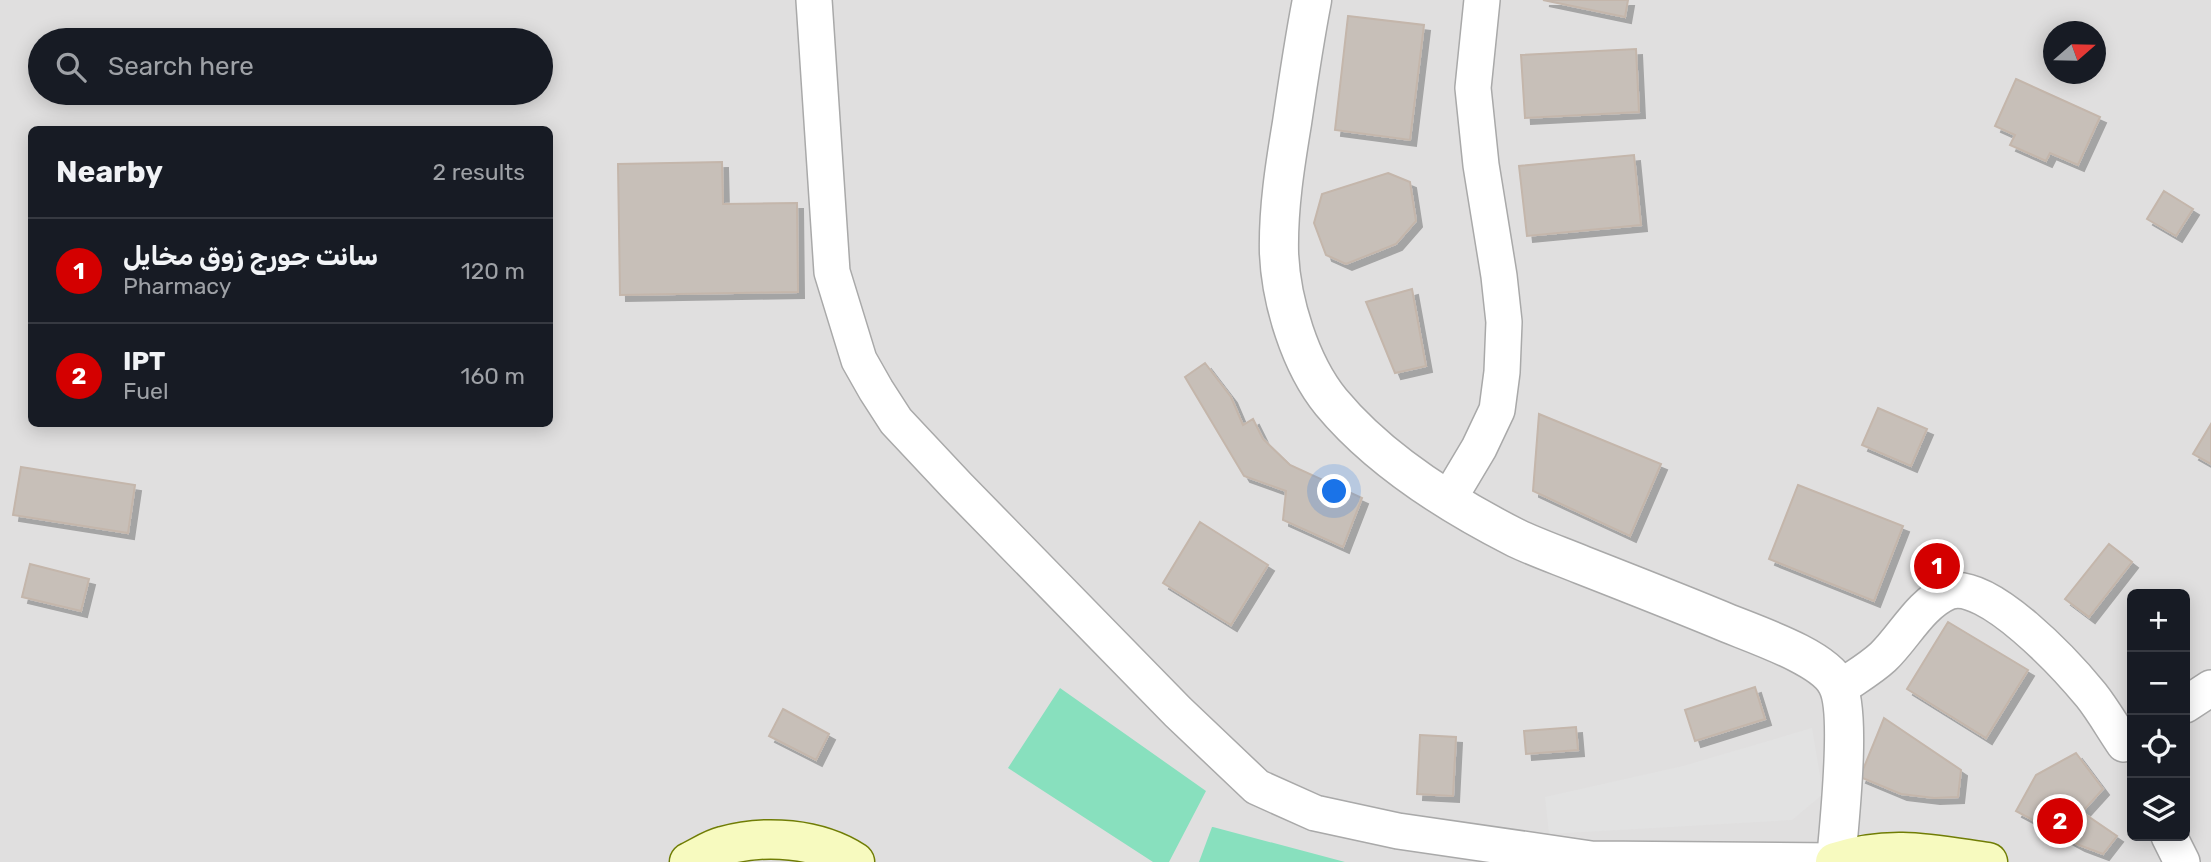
<!DOCTYPE html>
<meta charset="utf-8">
<style>
:root{--surface:#171b24;--page:#242831;--text:#f1f3f6;--muted:#9ea1a6;--line:#363941;--accent:#d40000}
body{margin:0;font-family:Rubik,"Noto Sans Arabic",sans-serif;background:var(--page);color:var(--text)}
.controls{position:absolute;right:21px;bottom:21px;display:grid;overflow:hidden;border-radius:10px;box-shadow:0 4px 18px #0003}
.controls button{width:63px;height:63px;display:grid;place-items:center;padding:0;border:0;border-bottom:2px solid var(--line);background:var(--surface);color:var(--text);font:35px sans-serif}
.compass{position:absolute;left:2043px;top:21px;width:63px;height:63px;border-radius:50%;background:var(--surface);box-shadow:0 4px 18px #0003;rotate:70deg}
.you{position:absolute;left:1335px;top:492px;width:24px;height:24px;margin:-18px;border:5px solid #fff;border-radius:50%;background:#1a73e8;box-shadow:0 0 0 10px #1a73e833}
.badge{display:grid;place-items:center;width:46px;height:46px;border-radius:50%;background:var(--accent);color:#fff;font-size:23px;font-weight:700}
.pin{position:absolute;translate:-50% -50%;border:4px solid #fff;box-shadow:0 2px 7px #0006}
.list{margin:0;padding:0;list-style:none}
h2{display:flex;justify-content:space-between;align-items:center;height:91px;margin:0;padding:0 28px;font-size:30px}
h2 small{font-size:23px;font-weight:400;color:var(--muted)}
.list li{display:grid;grid-template-columns:46px 1fr auto;gap:21px;align-items:center;box-sizing:border-box;height:105px;padding:0 28px;border-top:2px solid var(--line)}
.list b{display:block;font-size:26px;white-space:nowrap}
.list p{margin:0;font-size:23px;white-space:nowrap;color:var(--muted)}
.list em{font-size:23px;font-style:normal;color:var(--muted)}
.icon{flex:none;width:38px;height:38px;fill:none;stroke:currentColor;stroke-width:2;stroke-linecap:round;stroke-linejoin:round}
.map{position:relative;flex:none;width:2211px;height:862px;overflow:hidden}
.search{position:absolute;background:var(--surface);box-shadow:0 4px 18px #0003;left:28px;top:28px;width:525px;height:77px;display:flex;align-items:center;gap:18px;box-sizing:border-box;padding:0 24px;border-radius:38px;color:var(--muted);font-size:26px}
.panel{position:absolute;background:var(--surface);box-shadow:0 4px 18px #0003;left:28px;top:126px;width:525px;height:301px;border-radius:10px}
.map>svg:first-child{display:block}
.residential{fill:#e0dfdf;fill-rule:evenodd}
.pitch{fill:#88e0be}
.parking{fill:#e2e2e2}
.building{fill:#c7bfb8;stroke:#c4b6ab;stroke-width:2;filter:url(#shadow)}
.lines{fill:none;stroke-linecap:round;stroke-linejoin:round}
.minor-casing{stroke:#a9a9a9;stroke-width:38}
.tertiary-casing{stroke:#a9a9a9;stroke-width:41}
.secondary-casing{stroke:#707d05;stroke-width:41}
.minor{stroke:#fff;stroke-width:35}
.tertiary{stroke:#fff;stroke-width:38}
.secondary{stroke:#f7fabf;stroke-width:38}
</style>
<div class="map">
<svg width="2211" height="862" viewBox="0 0 2211 862">
<defs>
<filter id="shadow"><feDropShadow dx="6" dy="6" stdDeviation="0" flood-color="#0004"/></filter>
</defs>
<rect width="100%" height="100%" fill="#f2efe9"/>
<path class="residential" d="M0,0H2211V862H0ZM2054,32H2096V74H2054ZM40,40H541V93H40ZM32,130H550V424H32ZM2132,594H2185V836H2132Z"/>
<path class="pitch" d="M1060,688L1206,791L1169,862H1153L1008,768Z
M1212,827H1213L1345,862H1199Z"/>
<path class="parking" d="M1812,728L1823,794L1792,820L1549,834L1545,797L1683,766Z"/>
<path class="building" d="M1543,0H1628L1625,17Z
M1348,16L1424,25L1410,140L1335,130Z
M1636,49L1639,112L1525,118L1521,55Z
M2016,79L2100,117L2078,165L2050,153L2046,161L2010,145L2015,135L1995,126Z
M1634,155L1641,225L1527,236L1519,166Z
M722,162L723,204L797,203L798,292L620,295L618,164Z
M1388,173L1410,182L1416,221L1396,244L1346,264L1326,255L1314,223L1322,194Z
M2164,191L2193,209L2176,236L2147,219Z
M1412,289L1426,366L1395,373L1366,302Z
M1205,363L1231,397L1243,425L1253,419L1263,439L1290,465L1362,498L1343,547L1283,520L1286,491L1244,476L1185,377Z
M1878,408L1927,429L1911,466L1862,445Z
M1539,414L1661,464L1630,536L1533,491Z
M2211,424V464L2193,454Z
M21,467L135,485L128,533L13,515Z
M1798,485L1903,526L1874,601L1769,559Z
M1200,522L1268,565L1231,625L1163,583Z
M2109,544L2132,562L2089,617L2065,599Z
M30,564L89,579L81,611L22,597Z
M1948,622L2028,670L1986,738L1907,689Z
M1755,687L1765,719L1695,741L1685,710Z
M783,709L829,734L816,760L769,736Z
M1884,718L1961,770L1958,797L1934,798L1901,794L1860,777Z
M1576,727L1578,750L1526,754L1524,731Z
M1420,735L1456,737L1453,796L1417,794Z
M2076,753L2103,789L2082,812L2117,836L2103,854L2079,845L2016,811L2036,775Z"/>
<g class="lines">
<defs>
<path id="minor" d="M814,0L832,272L859,360L876,390L896,421L957,486L1178,712L1257,787L1315,813L1398,831L1591,859L1836,861
M1448,500L1479,448L1497,410L1502,372L1504,322L1499,276L1481,165L1473,88L1482,0
M1840,688C1854,678 1870,669 1883,657C1904,637 1920,604 1948,592C1986,577 2068,667 2091,695C2103,710 2113,728 2124,744
M2185,705L2211,688
M2169,836L2182,862"/>
<path id="tertiary" d="M1312,0C1304,41 1298,82 1292,123C1285,165 1278,209 1279,253C1281,301 1300,364 1331,402C1379,460 1449,504 1516,538C1537,548 1560,556 1582,565C1628,583 1674,601 1720,620C1750,633 1823,656 1837,684C1852,712 1839,825 1836,861"/>
<path id="secondary" d="M689,862C700,857 711,849 723,846C765,834 818,838 855,862
M1835,862C1891,844 1932,854 1988,862"/>
</defs>
<use href="#minor" class="minor-casing"/>
<use href="#tertiary" class="tertiary-casing"/>
<use href="#secondary" class="secondary-casing"/>
<use href="#minor" class="minor"/>
<use href="#tertiary" class="tertiary"/>
<use href="#secondary" class="secondary"/>
</g>
</svg>
<div class="controls">
<button>+</button>
<button>−</button>
<button><svg class="icon" aria-label="locate" viewBox="0 0 24 24"><circle cx="12" cy="12" r="6"/><path d="M12 2v4M12 18v4M2 12h4M18 12h4"/></svg></button>
<button><svg class="icon" aria-label="layers" viewBox="0 0 24 24"><path d="M12 4l9 5-9 5-9-5zM3 14l9 5 9-5"/></svg></button>
</div>
<svg class="compass" viewBox="-18 -18 36 36"><path d="M0-13l5 13h-10z" fill="#e53935"/><path d="M0 13l5-13h-10z" fill="#9ea1a6"/></svg>
<div class="you"></div>
<div class="pin badge" style="left:1937px;top:566px">1</div>
<div class="pin badge" style="left:2060px;top:821px">2</div>
<div class="search"><svg class="icon" aria-label="search" viewBox="0 0 24 24"><circle cx="10" cy="10" r="6"/><path d="M15 15l6 6"/></svg>Search here</div>
<section class="panel">
<h2>Nearby<small>2 results</small></h2>
<ul class="list">
<li><span class="badge">1</span><div><b>سانت جورج زوق مخايل</b><p>Pharmacy</p></div><em>120 m</em></li>
<li><span class="badge">2</span><div><b>IPT</b><p>Fuel</p></div><em>160 m</em></li>
</ul>
</section>
</div>
